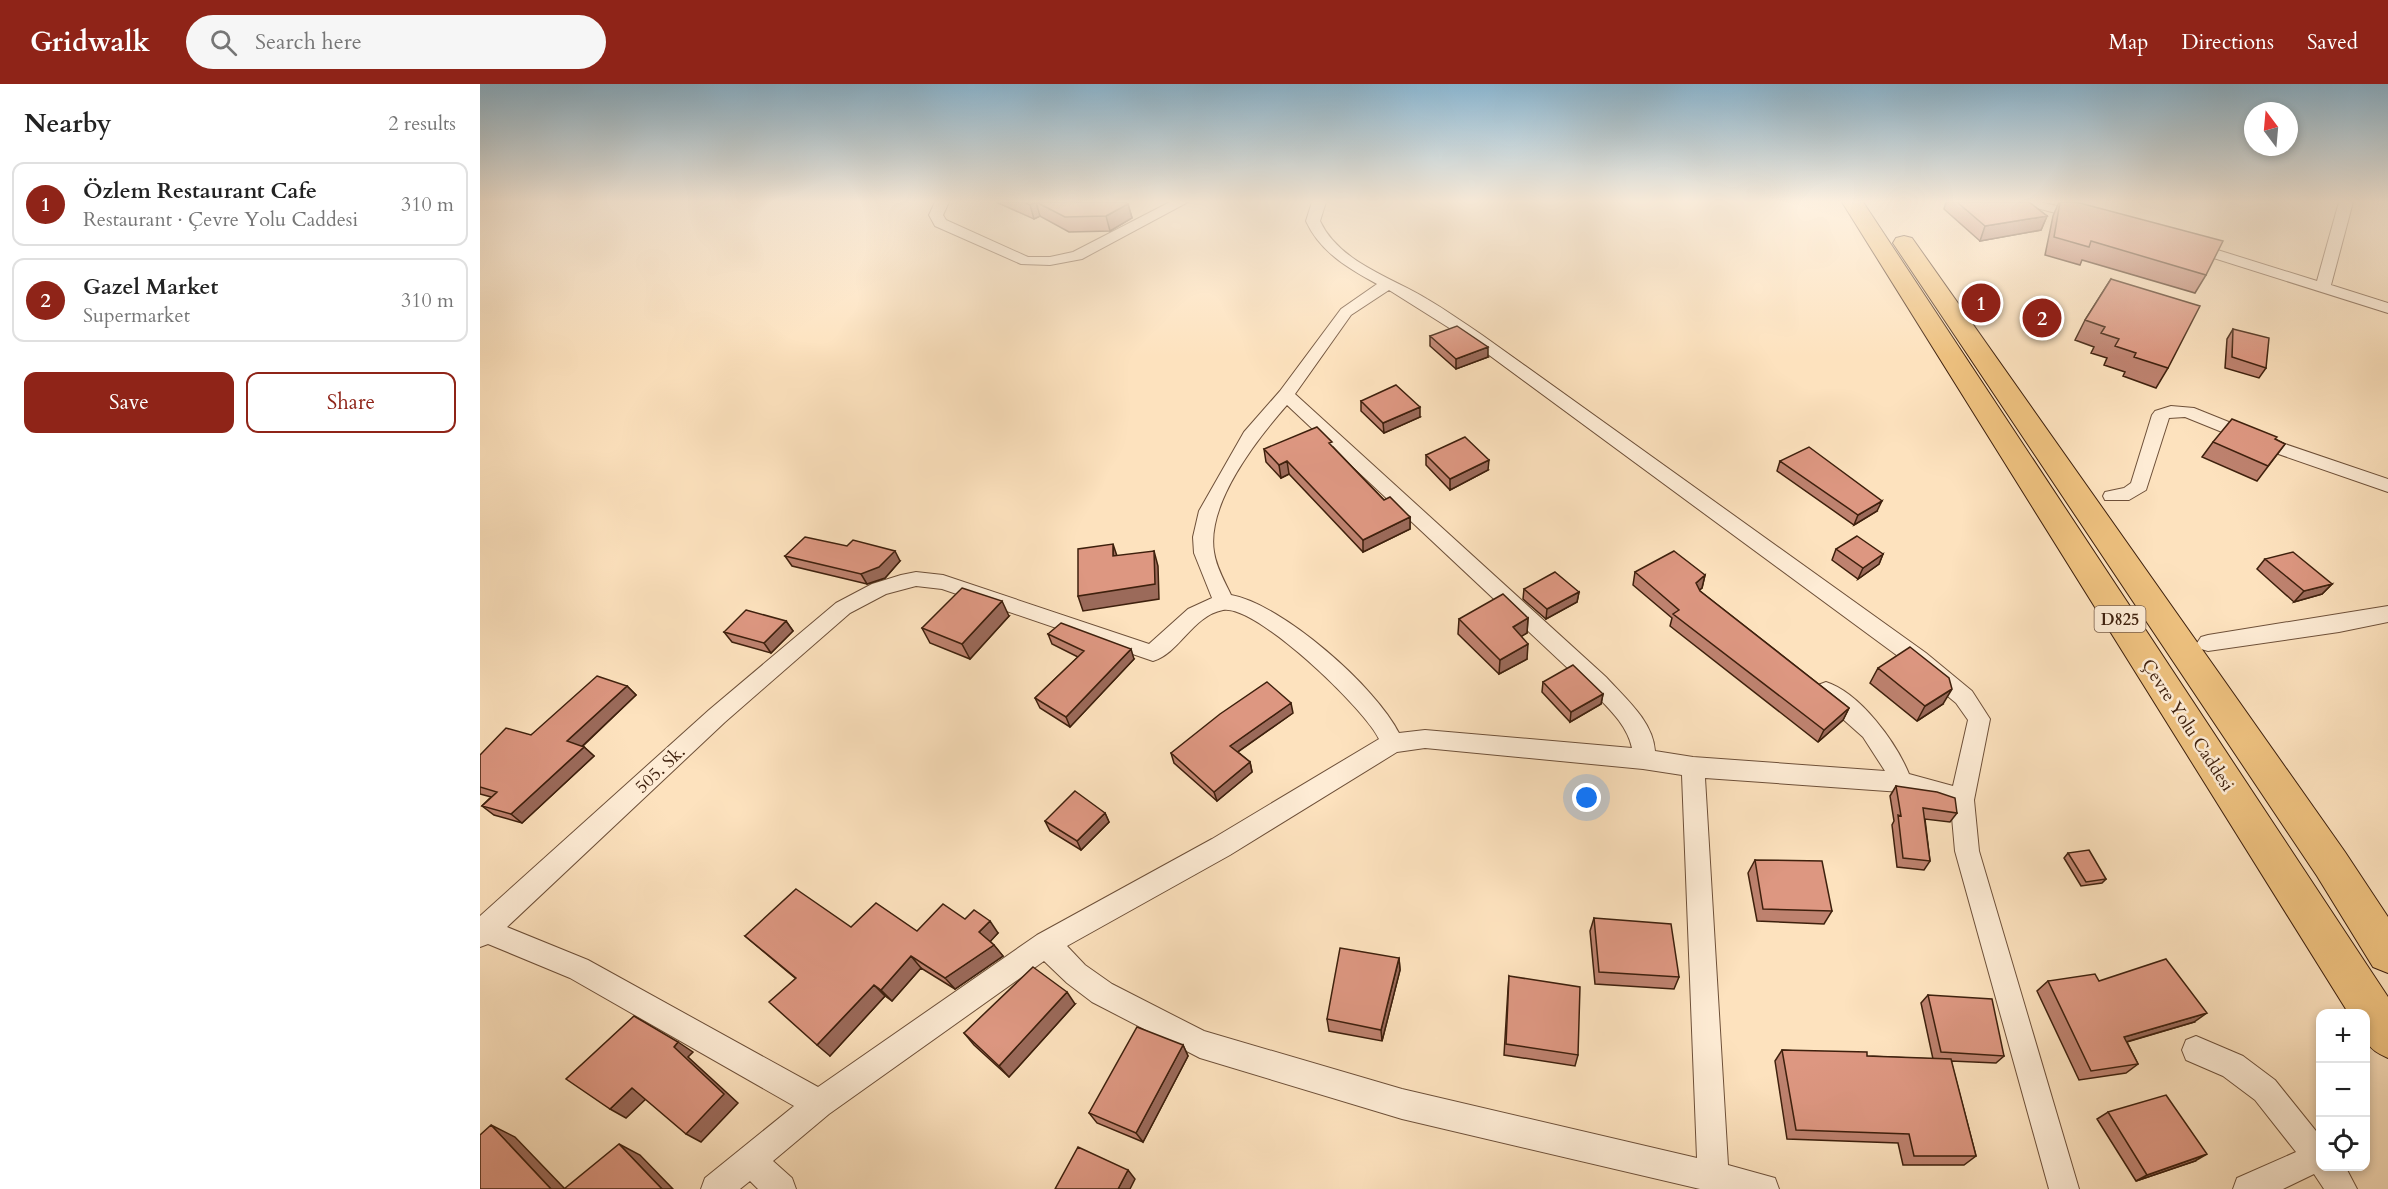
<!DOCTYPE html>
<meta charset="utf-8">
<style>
:root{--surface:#fff;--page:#f6f6f6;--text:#222;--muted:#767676;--line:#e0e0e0;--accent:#8f2418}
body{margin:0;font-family:Cardo,serif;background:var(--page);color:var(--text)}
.controls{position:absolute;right:18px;bottom:18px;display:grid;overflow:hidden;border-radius:12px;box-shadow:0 3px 9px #0003}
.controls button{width:54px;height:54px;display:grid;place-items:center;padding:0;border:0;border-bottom:2px solid var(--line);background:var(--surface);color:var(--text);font:30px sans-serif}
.compass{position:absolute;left:1764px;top:18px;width:54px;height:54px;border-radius:50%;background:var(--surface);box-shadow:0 3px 9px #0003;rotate:344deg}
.you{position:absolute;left:1107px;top:714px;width:21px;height:21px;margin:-15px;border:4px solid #fff;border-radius:50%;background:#1a73e8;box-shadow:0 0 0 9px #1a73e833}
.badge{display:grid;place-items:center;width:39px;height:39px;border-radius:50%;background:var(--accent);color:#fff;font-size:20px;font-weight:700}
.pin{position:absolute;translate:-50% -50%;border:3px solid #fff;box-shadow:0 2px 6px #0006}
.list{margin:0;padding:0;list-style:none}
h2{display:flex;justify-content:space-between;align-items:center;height:78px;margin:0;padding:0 24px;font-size:26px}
h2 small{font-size:20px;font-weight:400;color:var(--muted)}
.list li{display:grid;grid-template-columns:39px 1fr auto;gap:18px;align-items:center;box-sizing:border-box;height:84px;margin:0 12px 12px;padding:0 12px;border:2px solid var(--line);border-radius:12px}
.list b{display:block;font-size:22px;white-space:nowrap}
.list p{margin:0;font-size:20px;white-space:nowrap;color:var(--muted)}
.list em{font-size:20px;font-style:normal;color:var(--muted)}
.actions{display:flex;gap:12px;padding:18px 24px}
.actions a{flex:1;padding:14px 0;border:2px solid var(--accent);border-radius:12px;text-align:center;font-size:21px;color:var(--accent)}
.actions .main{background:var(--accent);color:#fff}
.icon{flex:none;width:33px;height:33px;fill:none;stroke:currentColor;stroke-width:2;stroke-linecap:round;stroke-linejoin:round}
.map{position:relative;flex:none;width:1908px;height:1105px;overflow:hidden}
header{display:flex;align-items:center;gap:36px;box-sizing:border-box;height:84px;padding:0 30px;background:var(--accent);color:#fff}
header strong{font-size:28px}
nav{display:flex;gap:33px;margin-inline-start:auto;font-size:21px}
.search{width:420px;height:54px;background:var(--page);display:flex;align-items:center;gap:15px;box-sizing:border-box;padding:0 21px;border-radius:33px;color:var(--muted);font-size:22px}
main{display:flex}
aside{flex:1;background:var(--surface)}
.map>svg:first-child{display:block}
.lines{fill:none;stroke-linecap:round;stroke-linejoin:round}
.minor-casing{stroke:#6e5039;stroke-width:2}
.trunk-casing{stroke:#3e200d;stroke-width:2}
.minor{fill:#feecd5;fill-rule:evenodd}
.trunk{fill:#eec17f;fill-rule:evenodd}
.wall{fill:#be826f;stroke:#3e200d;stroke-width:1.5}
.shaded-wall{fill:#9b6a5a;stroke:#3e200d;stroke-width:1.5}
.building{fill:#dd9781;stroke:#3e200d;stroke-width:1.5}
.labels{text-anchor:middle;stroke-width:5;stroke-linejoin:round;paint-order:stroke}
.shield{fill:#feecd5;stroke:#785d49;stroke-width:1.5}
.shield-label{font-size:16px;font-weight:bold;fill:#3e200d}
.street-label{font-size:18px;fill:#3e200d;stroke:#feecd5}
</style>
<header>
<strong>Gridwalk</strong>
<div class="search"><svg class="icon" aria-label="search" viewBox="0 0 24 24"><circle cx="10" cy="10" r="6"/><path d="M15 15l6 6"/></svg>Search here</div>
<nav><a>Map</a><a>Directions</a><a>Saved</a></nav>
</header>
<main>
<aside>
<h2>Nearby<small>2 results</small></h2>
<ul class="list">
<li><span class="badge">1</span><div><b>Özlem Restaurant Cafe</b><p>Restaurant · Çevre Yolu Caddesi</p></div><em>310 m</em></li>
<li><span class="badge">2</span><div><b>Gazel Market</b><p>Supermarket</p></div><em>310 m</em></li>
</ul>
<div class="actions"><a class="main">Save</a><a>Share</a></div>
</aside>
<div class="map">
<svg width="1908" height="1105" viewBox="0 0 1908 1105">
<rect width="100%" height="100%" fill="#fde2be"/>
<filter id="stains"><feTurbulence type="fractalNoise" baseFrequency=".00333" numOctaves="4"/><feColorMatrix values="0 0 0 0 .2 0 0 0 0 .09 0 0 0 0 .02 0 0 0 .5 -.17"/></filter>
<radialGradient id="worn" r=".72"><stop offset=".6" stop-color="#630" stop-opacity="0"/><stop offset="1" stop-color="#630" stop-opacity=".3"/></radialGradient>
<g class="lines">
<defs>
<path id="minor" d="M455,118H469L463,131L466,136L548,173H570L593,168L690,118H708L602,175L570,181L541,180L455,142L449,131Z
M832,118H846L840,137C859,178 911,193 947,215C966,226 984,239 1002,251L1446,569L1492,607L1510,635L1494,716L1499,767L1599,1105H1569L1475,767L1471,722L1449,714L1421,708L1225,694L1248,1081L1295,1094L1299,1105H1220L922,1035L720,974L612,918L587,899L564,877L349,1030L293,1077L312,1094L316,1105H278L270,1097L260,1105H221L225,1094L314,1022L90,894L8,860L0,863V832L229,626L356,519L392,500L421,491L436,488L463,491L669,560L708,525L732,514L714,469L713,453L719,427L764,348L800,307L861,225L897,200C868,184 840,168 826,137ZM909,206L990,257L1430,581L1476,619L1488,636L1473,702L1429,690C1416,658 1380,609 1346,598L1338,601L1335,607L1338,613L1383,653L1405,687L1213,673L1175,667C1173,637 1145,614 1126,593L815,310L871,231ZM807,321L1110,605C1127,623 1147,640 1152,664L945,646L919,649C896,603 802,520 751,511C745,498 736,483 734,468C726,420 777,355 807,321ZM436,502L462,505L673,577C700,569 712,532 743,526C776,520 885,625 899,655L732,755L557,851L338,1003L108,876L27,843L245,638L370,529L406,510ZM945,664L1163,685L1202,691L1217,1074L922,1005L724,947L632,900L605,881L587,862L750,771L917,668Z
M1534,118H1560L1607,129L1609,132L1602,136Z
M1859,118H1873L1851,201L1908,219V229L1705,165L1703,162L1705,159H1715L1837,197Z
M1691,322L1714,324L1796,357L1908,395V408L1784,365L1705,333L1689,334L1666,406L1649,416H1625L1623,412L1625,408L1644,404L1651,399L1672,331L1675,327Z
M1908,522V538L1859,548L1728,567L1721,565L1717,559L1721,553L1728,551Z
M1716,952L1763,972L1795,996L1840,1052V1082H1865L1877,1105H1844L1834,1090L1803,1105H1753L1757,1094L1816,1068L1775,1016L1743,992L1706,976L1702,966L1706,956Z"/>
<path id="trunk" d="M1362,118H1383L1908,913V974C1882,963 1886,955 1886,930H1869Z
M1424,152L1432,154L1865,768L1908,833V889L1893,883L1837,792L1413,159L1416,154Z"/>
</defs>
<use href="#minor" class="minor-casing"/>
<use href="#trunk" class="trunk-casing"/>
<use href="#minor" class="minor"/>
<use href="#trunk" class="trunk"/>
</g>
<path class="wall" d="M516,118H645L648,120L652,134L630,147L589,148L560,132L554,135Z
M1466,118H1549L1567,132L1561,146L1500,157L1464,125Z
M1579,118H1596L1726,191L1715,209L1602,176L1600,181L1565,171L1573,132Z
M1631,195L1688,284L1676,304L1643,292L1645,288L1624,281L1627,274L1611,269L1614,263L1595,256L1605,236Z
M1753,245L1786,284L1779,294L1745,284L1747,255Z
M950,252L1008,273L976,285L950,262Z
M881,317L940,333L904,349L881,327Z
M1795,355L1805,360L1777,397L1722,373L1733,358Z
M853,363L904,416L930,433V445L883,468L809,390L801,394L786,378L784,365Z
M946,371L1008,386L970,406L946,381Z
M1300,377L1397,427L1374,441L1297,387Z
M1356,465L1403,470L1399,480L1378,495L1352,476Z
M305,472L420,477L405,494L387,500L312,482Z
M1785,475L1852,500L1842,510L1814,518L1777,485Z
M1155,488L1225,491L1222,504L1219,506L1220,507L1369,624L1363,636L1338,658L1190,542L1192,534L1153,501Z
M1044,505L1099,508L1097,518L1066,535L1043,515Z
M529,532L490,575L450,559L442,544Z
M1048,534L1047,549L1041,552L1047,575L1019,590L978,550L979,535Z
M306,537L313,547L291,569L252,558L244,548Z
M568,550L654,575L590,643L560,624L555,614L598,573L572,560Z
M1398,584L1463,620L1437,637L1390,599Z
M1063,598L1123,610L1121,620L1090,638L1062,608Z
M147,602L156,611L103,662L114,672L42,739L14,731L2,722L11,713L0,710V671L51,651Z
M813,629L758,668L770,678L772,688L737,717L694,679L691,669Z
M1416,702L1477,729L1470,738L1445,735L1450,777L1444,786L1417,783L1412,741L1414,737L1410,712Z
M625,729L629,738L601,766L570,747L565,737Z
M1588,769L1626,795L1622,799L1601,802L1584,774Z
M1275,776L1352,827L1344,840L1277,837L1268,789Z
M1114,834L1199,893L1194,905L1115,900L1110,847Z
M485,835L518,849L510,857L523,872L475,905L441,884L412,917L405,912L350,972L315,894L265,852L371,843L437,847Z
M919,874L920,886L902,957L849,947L847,935Z
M1029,892L1098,971L1095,982L1024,971L1028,905Z
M1568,897H1619L1714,938L1647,958L1658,980L1646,989L1599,996L1557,907Z
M1448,911L1524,972L1516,979L1471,977L1496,1072L1484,1081H1423L1418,1059L1307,1055L1295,977L1302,966L1387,972L1453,975L1441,919Z
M595,920L529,993L494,961L484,949Z
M703,961L708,972L663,1058L617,1039L609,1029Z
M1628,1028L1715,1077L1656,1097L1617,1035Z"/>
<path class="shaded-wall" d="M556,118L560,132L554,135L550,121Z
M648,120L652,134L630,147L626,132Z
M1567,132L1561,146L1500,157L1505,142Z
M1008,263V273L976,285V275Z
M940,323V333L904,349L903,339Z
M1009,376L1008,386L970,406V395Z
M807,377L809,390L801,394L799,381Z
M1402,417L1397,427L1374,441L1378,431Z
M930,433V445L883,468V456Z
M633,460L638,475L633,472Z
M415,467L420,477L405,494L387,500L381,490Z
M674,467L678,482L679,515L603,527L598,512Z
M1403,470L1399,480L1378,495L1383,484Z
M1225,491L1222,504L1213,511L1216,499Z
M1852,500L1842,510L1814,518L1824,507Z
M1099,508L1097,518L1066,535L1067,525Z
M522,517L529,532L490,575L482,560Z
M1048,534L1047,549L1032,558L1033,543Z
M306,537L313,547L291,569L284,559Z
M1048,560L1047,575L1019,590L1020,576Z
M651,565L654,575L590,643L586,633Z
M147,602L156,611L97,667L87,657Z
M1472,605L1463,620L1437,637L1445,622Z
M1123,610L1121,620L1090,638L1091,628Z
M811,619L813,629L753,671L750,662Z
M1369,624L1363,636L1338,658L1344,646Z
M104,663L114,672L42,739L31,730Z
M770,678L772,688L737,717L734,708Z
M625,729L629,738L601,766L597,757Z
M510,837L518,849L508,860L499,848Z
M514,861L523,872L475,905L465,894Z
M431,872L441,884L412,917L401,906Z
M919,874L920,886L902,957L901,946Z
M394,901L405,912L350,972L337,961Z
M587,908L595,920L529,993L519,982Z
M1727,929L1714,938L1632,962L1644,953Z
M198,958L213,968L208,973L258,1019L221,1058L206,1050L194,963Z
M703,961L708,972L663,1058L656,1049Z
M152,1004L168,1013L146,1034L130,1025Z
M11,1041L35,1053L85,1105H71Z
M139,1060L160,1071L193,1105H182Z
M1727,1070L1715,1077L1656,1097L1667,1091Z
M648,1086L655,1095L650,1105H638Z"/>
<path class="building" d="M544,118H555L550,121Z
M556,118H645L648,120L626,132L585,133Z
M1477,118H1549L1567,132L1505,142Z
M1580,118H1596L1743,157L1726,191L1611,157L1609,163L1574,153Z
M1631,195L1720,222L1688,284L1654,273L1656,269L1635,262L1639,255L1621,249L1625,243L1605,236Z
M977,242L1008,263L976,275L950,252Z
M1753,245L1789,254L1786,284L1752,273Z
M916,301L940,323L903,339L881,317Z
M1752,335L1797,353L1795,355L1805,360L1788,382L1733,358Z
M837,343L852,358L849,359L904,416L910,413L930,433L883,456L807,377L799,381L784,365Z
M985,353L1009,376L970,395L946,371Z
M1329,363L1402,417L1378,431L1300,377Z
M1377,452L1403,470L1383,484L1356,465Z
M325,453L367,462L373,456L415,467L399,483L381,490L305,472Z
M633,460V472L674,467L675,500L598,512V465Z
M1194,467L1225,491L1216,499L1220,507L1369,624L1344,646L1193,530L1199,526L1155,488Z
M1813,468L1852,500L1824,507L1785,475Z
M1075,488L1099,508L1067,525L1044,505Z
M482,504L522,517L482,560L442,544Z
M1023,510L1048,534L1033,543L1048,560L1020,576L979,535Z
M266,526L306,537L284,559L244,548Z
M581,539L651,565L586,633L555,614L604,567L568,550Z
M1430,563L1469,594L1472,605L1445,622L1398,584Z
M1093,581L1123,610L1091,628L1063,598Z
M117,592L147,602L87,657L104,663L31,730L2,722L17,708L0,703V671L26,644L51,651Z
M787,598L811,619L750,662L770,678L734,708L691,669L740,630Z
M1416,702L1457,708L1475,714L1477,729L1443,724L1450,777L1423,774L1418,731L1421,732Z
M595,707L625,729L597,757L565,737Z
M1609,766L1626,795L1606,798L1588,769Z
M1275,776L1342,777L1352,827L1283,825Z
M316,805L371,843L396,819L437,847L463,820L485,835L494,826L510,837L499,848L514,861L465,894L431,872L401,906L394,901L337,961L289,918L316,894L265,852Z
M1114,834L1191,840L1199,893L1119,888Z
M860,864L919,874L901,946L847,935Z
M1686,875L1727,929L1644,953L1658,980L1611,987L1568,897L1615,890L1619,897Z
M553,883L587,908L519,982L484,949Z
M1029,892L1100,903L1098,971L1026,960Z
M1448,911L1512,915L1524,972L1461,968Z
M154,932L198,958L194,963L244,1010L206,1050L152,1004L130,1025L86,995Z
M657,943L703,961L656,1049L609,1029Z
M1302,966L1387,968V972L1471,975L1496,1072H1434L1429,1050L1316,1046Z
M1686,1011L1727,1070L1667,1091L1628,1028Z
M11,1041L71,1105H0V1051Z
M139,1060L182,1105H84Z
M598,1063L648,1086L638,1105H575Z"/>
<linearGradient id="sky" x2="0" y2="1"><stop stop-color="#8bb8d4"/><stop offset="0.43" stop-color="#fef2e2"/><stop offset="1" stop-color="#fef2e2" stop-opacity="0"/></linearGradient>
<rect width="1908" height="273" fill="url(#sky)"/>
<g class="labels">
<rect class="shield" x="1614.5" y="522" width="51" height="26" rx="4.5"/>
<g class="shield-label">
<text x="1640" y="541">D825</text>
</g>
<g class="street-label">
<text transform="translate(1708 641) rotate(57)" y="6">Çevre Yolu Caddesi</text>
<text transform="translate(180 685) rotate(-43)" y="6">505. Sk.</text>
</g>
</g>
<rect width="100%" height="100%" filter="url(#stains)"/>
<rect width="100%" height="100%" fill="url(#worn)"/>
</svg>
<div class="controls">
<button>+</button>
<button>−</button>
<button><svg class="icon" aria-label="locate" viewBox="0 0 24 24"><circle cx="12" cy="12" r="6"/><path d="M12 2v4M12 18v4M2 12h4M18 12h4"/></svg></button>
</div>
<svg class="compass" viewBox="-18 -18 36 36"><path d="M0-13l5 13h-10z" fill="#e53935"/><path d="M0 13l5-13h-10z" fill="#767676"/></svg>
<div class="you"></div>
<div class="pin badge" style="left:1501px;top:219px">1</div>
<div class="pin badge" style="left:1562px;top:234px">2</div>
</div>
</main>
